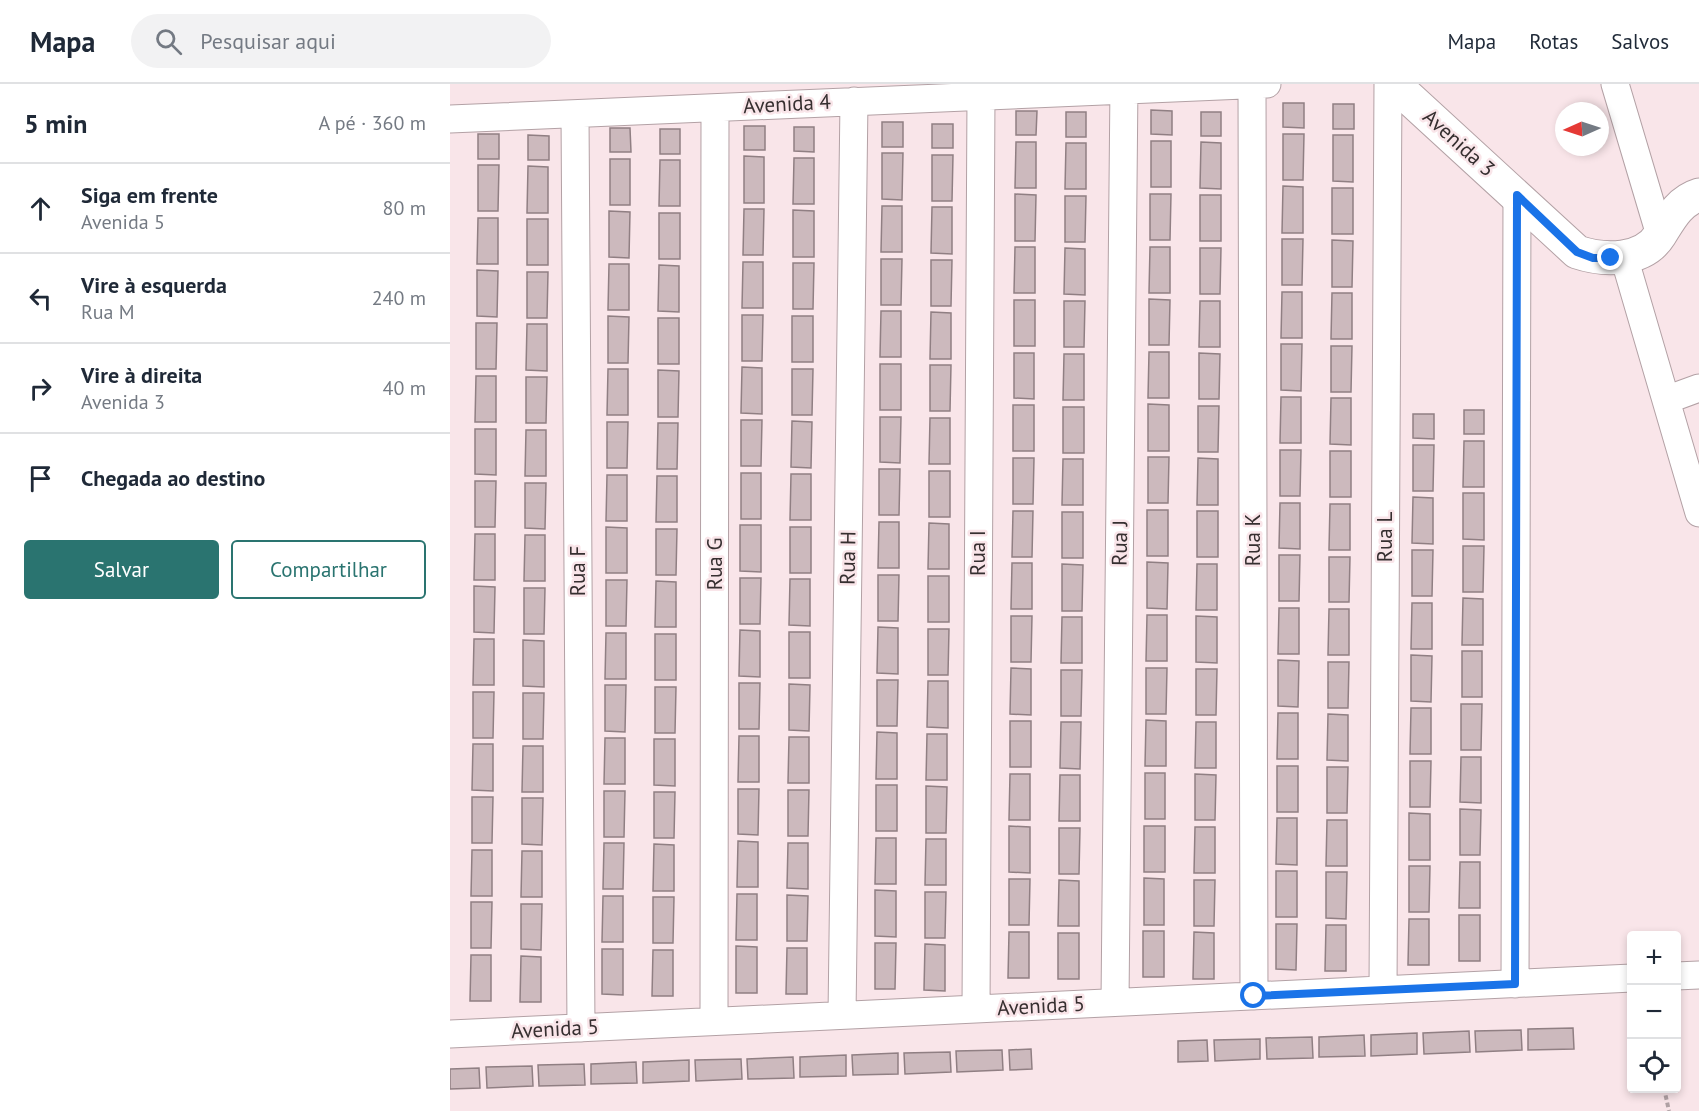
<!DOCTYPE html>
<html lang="pt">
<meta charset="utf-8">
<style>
:root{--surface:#fff;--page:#f2f2f3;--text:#1f2937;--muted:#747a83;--line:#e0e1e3;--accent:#2a7470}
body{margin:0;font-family:"PT Sans",sans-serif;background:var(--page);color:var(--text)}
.controls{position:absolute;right:18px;bottom:18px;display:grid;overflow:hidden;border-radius:6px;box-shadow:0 3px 9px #0003}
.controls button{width:54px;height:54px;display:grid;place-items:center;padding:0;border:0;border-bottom:2px solid var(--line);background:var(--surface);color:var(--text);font:30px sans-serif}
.compass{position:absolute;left:1105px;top:18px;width:54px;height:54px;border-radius:50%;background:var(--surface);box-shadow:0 3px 9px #0003;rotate:267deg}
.stop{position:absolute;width:18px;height:18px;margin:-14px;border:4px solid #1a73e8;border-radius:50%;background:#fff}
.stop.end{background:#1a73e8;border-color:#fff;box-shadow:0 2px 6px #0008}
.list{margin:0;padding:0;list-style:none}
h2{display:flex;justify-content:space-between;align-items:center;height:78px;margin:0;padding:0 24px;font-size:26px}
h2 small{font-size:20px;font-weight:400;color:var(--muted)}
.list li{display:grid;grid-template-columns:39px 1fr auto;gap:18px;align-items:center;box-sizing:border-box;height:90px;padding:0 24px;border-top:2px solid var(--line)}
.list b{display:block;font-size:22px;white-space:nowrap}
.list p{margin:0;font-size:20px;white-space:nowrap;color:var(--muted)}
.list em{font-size:20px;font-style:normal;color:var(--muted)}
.actions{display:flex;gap:12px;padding:18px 24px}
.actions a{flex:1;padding:14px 0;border:2px solid var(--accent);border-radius:6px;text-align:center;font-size:21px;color:var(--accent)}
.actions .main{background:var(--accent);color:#fff}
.icon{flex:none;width:33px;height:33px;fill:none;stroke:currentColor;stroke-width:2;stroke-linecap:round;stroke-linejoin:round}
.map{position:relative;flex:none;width:1249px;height:1027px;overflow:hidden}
header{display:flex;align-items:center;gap:36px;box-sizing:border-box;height:84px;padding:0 30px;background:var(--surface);border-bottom:2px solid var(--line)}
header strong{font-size:28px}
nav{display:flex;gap:33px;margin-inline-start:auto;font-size:21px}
.search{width:420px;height:54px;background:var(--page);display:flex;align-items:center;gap:15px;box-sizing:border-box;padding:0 21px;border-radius:33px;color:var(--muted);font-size:22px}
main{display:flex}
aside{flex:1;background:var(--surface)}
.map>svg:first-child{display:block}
.building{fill:#ccb9bd;stroke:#907f83;stroke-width:1.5}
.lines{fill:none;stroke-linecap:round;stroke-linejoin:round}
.minor-casing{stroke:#b3a1a5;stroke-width:29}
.major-casing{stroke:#b3a1a5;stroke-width:35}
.path{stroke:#b0a1a4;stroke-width:4;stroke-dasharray:4.5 3;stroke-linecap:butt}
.minor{stroke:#fff;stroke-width:27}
.major{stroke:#fff;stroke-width:33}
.route{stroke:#1a73e8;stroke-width:8}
.labels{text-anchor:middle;stroke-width:5;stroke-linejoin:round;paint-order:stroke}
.street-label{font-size:21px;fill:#362f30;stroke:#f9e5e9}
</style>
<header>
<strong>Mapa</strong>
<div class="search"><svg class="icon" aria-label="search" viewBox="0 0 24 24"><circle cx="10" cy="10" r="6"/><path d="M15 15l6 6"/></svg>Pesquisar aqui</div>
<nav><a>Mapa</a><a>Rotas</a><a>Salvos</a></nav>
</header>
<main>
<aside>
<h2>5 min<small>A pé · 360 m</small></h2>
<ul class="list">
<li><svg class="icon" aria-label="ahead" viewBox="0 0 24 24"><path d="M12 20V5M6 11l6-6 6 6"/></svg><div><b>Siga em frente</b><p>Avenida 5</p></div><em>80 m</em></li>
<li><svg class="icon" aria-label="left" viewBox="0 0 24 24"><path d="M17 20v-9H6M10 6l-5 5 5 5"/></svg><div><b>Vire à esquerda</b><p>Rua M</p></div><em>240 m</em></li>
<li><svg class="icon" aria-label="right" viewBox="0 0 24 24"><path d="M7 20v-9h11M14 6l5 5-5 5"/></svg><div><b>Vire à direita</b><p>Avenida 3</p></div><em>40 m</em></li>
<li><svg class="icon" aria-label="arrive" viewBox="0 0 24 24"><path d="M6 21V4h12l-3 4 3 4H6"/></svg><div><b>Chegada ao destino</b></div></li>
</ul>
<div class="actions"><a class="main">Salvar</a><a>Compartilhar</a></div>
</aside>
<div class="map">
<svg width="1249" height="1027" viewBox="0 0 1249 1027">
<rect width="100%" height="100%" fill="#f9e5e9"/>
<path class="building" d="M833,19H854V44L833,43Z
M883,20H904V45H883Z
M701,26L722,27V51L701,50Z
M566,27H587L586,51H566Z
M616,28H636V53H616Z
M751,28H771V52H751Z
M432,38H453V63H432Z
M482,40H503V64H482Z
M294,42H315V66H294Z
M344,43H364V68L344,67Z
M160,44H180L181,68H160Z
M210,45H230V70H210Z
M28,50H49V75H28Z
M833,50H854L853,96H833Z
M78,51L99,52V76H78Z
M883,51H903V98L883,97Z
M701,57H721V103H701Z
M566,58H586V104H565Z
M751,58L771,59V105L750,104Z
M616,59H636V105H615Z
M432,69H453L452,116L432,115Z
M482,71H503L502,117H482Z
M294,72L314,73V119H294Z
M344,74H364V120H343Z
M160,75H180V121H160Z
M210,76H230V122H209Z
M28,81H49L48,127H28Z
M78,82L98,83V129H77Z
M833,102L853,103V149H832Z
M882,104H903V150H882Z
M565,110L586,111L585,157H565Z
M700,110H721L720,156H700Z
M750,111H771V157H750Z
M615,112H636L635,158H615Z
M432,122H452V168H431Z
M482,123H502V170L481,169Z
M294,125H314L313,171H293Z
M343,126L364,127V173H343Z
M159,127L180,128L179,174L159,173Z
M209,129H230V175H209Z
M28,134H48V180H27Z
M77,135H98V181H77Z
M832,155H853L852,201H832Z
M882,156L903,157L902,203H882Z
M565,163H585V209H564Z
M700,163H720V209H699Z
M615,164L635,165V211L614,210Z
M750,164H771L770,210H750Z
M431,175H452L451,221H431Z
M481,176H502L501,222H481Z
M293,178H313V224H292Z
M343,179H364L363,225H343Z
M159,180H179V226H158Z
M209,181L229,182V228L208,227Z
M27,186L48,187L47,233L27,232Z
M77,188H98L97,234H77Z
M832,208H852V254H831Z
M882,209H902V255H881Z
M699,215L720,216L719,261H699Z
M564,216H585V262H564Z
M614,217H635L634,263H614Z
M750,217H770V263H749Z
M431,227H451V273H430Z
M481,228L501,229V275H480Z
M292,231H313L312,277H292Z
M158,232L179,233L178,279H158Z
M342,232H363V278H342Z
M208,234H229V280H208Z
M26,239H47L46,285H26Z
M77,240H97V287L76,286Z
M831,260H852L851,307L831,306Z
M881,262H902L901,308H881Z
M699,268H719V314H698Z
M564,269H584V315L564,314Z
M749,269L770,270L769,315H749Z
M614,270H634V316H613Z
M430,280H451V326H430Z
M480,281H501L500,327H480Z
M292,283L312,284V330L291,329Z
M158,285H178V331H157Z
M342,285H363L362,331H342Z
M208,286L229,287L228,333H208Z
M26,292H46V338H25Z
M76,293H97L96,339H76Z
M831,313H851V359H830Z
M881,314H901V361L880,360Z
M698,320L719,321V367H698Z
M563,321H584V367H563Z
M748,322H769L768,368H748Z
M613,323H634V369H613Z
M1014,326H1034V350H1014Z
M963,330H984V355L963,354Z
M430,333H451L450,379L430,378Z
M480,334H500V380H479Z
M291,336H312L311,382H291Z
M342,337L362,338L361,384L341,383Z
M157,338H178L177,384H157Z
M208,339H228L227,385H207Z
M25,345H46V391L25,390Z
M76,346H96V392H75Z
M1014,357H1034V403H1013Z
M963,361H984L983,407H963Z
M830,366H851L850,412H830Z
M880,367H901V413H880Z
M698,373H719L718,419H698Z
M563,374H584L583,420H563Z
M748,374L768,375V421H747Z
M613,375H633V421H612Z
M429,385H450L449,431H429Z
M479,387H500V433H479Z
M291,389H311V435H291Z
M341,390H361V436H340Z
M157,391H177V437H156Z
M207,392H227V438H206Z
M25,397H46L45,443H25Z
M75,399H96L95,445L75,444Z
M1013,409H1034V456L1013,455Z
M963,413L983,414V460L962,459Z
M830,419H850V465L829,464Z
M880,420H900V466H879Z
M697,426H718V472H697Z
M563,427H583L582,473H562Z
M747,427H768V473H747Z
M612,428H633V474H612Z
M429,438H449V484H428Z
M479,439L499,440V485H478Z
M290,441H311V488L290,487Z
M156,443L177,444V489H156Z
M340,443H361V489H340Z
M206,445H227L226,491H206Z
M25,450H45V496H24Z
M75,451H95V497H74Z
M1013,462H1034L1033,508H1013Z
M962,466H983L982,512H962Z
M829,471H850L849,517H829Z
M879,473H900L899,518H879Z
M697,478L718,479L717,525L697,524Z
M562,479H582V525H561Z
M612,480L633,481L632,527H612Z
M747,480H767V526H746Z
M428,491H449L448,537H428Z
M478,492H499V538H478Z
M290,494H311L310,540H290Z
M340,495H360V542L339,541Z
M156,496H177L176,542H156Z
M206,497L226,498V543H205Z
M24,502L45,503L44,549L24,548Z
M74,504H95L94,550H74Z
M1013,514L1033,515V561H1012Z
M962,519H982V565H961Z
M829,524H849V570H828Z
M879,525H899V571H878Z
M697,531H717V577H696Z
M561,532H582L581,578H561Z
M746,532L767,533V579L746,578Z
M612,533H632V579H611Z
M428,543L448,544V590L427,589Z
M478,545H499L498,591H478Z
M290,546L310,547V593L289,592Z
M339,548H360V594H339Z
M156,549H176V595H155Z
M205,550H226V596H205Z
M24,555H44V601H23Z
M73,556L94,557V603L73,602Z
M1012,567H1032V613H1012Z
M961,571L982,572L981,618L961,617Z
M828,576L849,577L848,623L828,622Z
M878,578H899L898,624H878Z
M561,584L581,585V631L560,630Z
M696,584H717L716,630H696Z
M746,585H767L766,631H746Z
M611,586H632L631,632H611Z
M427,596H448L447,642H427Z
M478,597H498V644L477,643Z
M289,599H310L309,645H289Z
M339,600L360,601L359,647L339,646Z
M155,601H176L175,648L155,647Z
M205,603H226L225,649H205Z
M23,608H44L43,654H23Z
M73,609H94L93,655H73Z
M1011,620H1032L1031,666H1011Z
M961,624H981V670H960Z
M828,629H848V675H827Z
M878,630L898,631V677L877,676Z
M696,636L716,637V682H695Z
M560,637H581V683H560Z
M611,638H631L630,685L610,684Z
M746,638H766V684H745Z
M427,648L447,649V695H426Z
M477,650H497V696H476Z
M289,652H309V698H288Z
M339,653H359V699H338Z
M155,654H175V700H154Z
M204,655H225V702L204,701Z
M23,660H43V707L22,706Z
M73,662H93V708H72Z
M1011,673H1031V719L1010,718Z
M960,677H981L980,723H960Z
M827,682H848V728H827Z
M877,683H898L897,729H877Z
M695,689H715V735H695Z
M560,690H580V736H559Z
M745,690L766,691L765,736H745Z
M610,691H630V737H609Z
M426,701H447V747H426Z
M476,702L497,703L496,749H476Z
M288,705H309L308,751L288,750Z
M338,706H359L358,752H338Z
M154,707H175L174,753H154Z
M204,708H225L224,754H204Z
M22,713H43L42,759H22Z
M72,714H93L92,761L72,760Z
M1010,725L1031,726L1030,771H1010Z
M959,729L980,730V776H959Z
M827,734H847V781L826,780Z
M877,736H897V782H876Z
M559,742L580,743V789L559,788Z
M694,742H715V788H694Z
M745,743H765V789H744Z
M609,744H630L629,790H609Z
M426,754H446V800H425Z
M476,755H496V801H475Z
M288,757L308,758V803H287Z
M154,759H174L173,805H153Z
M338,759H358V805L337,804Z
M204,760L224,761V807H203Z
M22,766H42V812H21Z
M72,767H92V813H71Z
M1010,778H1030V824H1009Z
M959,782H980L979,828H959Z
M826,787H847V833H826Z
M876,788H897L896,835L876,834Z
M694,794L714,795V841H694Z
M559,795H580L579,841H559Z
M609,796L629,797V842H608Z
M744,796H765L764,842H744Z
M425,806L446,807V853L425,852Z
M475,808H496L495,854H475Z
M287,810H307V856H286Z
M337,811L358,812L357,857H337Z
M153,812H173V858H152Z
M203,813H224L223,859H203Z
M21,818H42L41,864H21Z
M71,820H92L91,866L71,865Z
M1009,831H1030V877H1009Z
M959,835H979V881H958Z
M826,840H847L846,886L826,885Z
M876,841H896V887H875Z
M693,847H714V893H693Z
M559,848H579V894H558Z
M744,848L764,849V895H743Z
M608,849H629V895H608Z
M425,859H446L445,905H425Z
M475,860L495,861V907L474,906Z
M286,862L307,863V909H286Z
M337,864H357V910H336Z
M152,865H173V911L152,910Z
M203,866H223V912H202Z
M21,871H41V917H20Z
M71,872L91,873V918H70Z
M1123,944L1124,965L1078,966V945Z
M1071,946L1072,966L1026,968L1025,947Z
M1019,947L1020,968L974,970L973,949Z
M967,949V970L921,972V951Z
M914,951L915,972L869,973V953Z
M862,953L863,974L817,975L816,954Z
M810,955V975L765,977L764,956Z
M757,956L758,977L728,978V957Z
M581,965L582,985L560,986L559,966Z
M552,966L553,986L507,988L506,967Z
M500,968L501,988L455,990L454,969Z
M448,969V990L403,991L402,971Z
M396,971V992L350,993V973Z
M343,973L344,994L298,995L297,975Z
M291,975L292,995L246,997L245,976Z
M239,976V997L193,999V978Z
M186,978L187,999L141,1000V980Z
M134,980L135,1001L89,1002L88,981Z
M82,982L83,1002L37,1004L36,983Z
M29,984L30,1004L0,1005V985Z"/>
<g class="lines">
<defs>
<path id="minor" d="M1165,0L1210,151
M802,1L804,912
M125,30L131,944
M0,35L817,0
M1174,173L1249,429
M1216,316L1249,304
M1226,892L1249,891
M1065,900L1067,111
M933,906L938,0
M665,918L674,0
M526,925L531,12
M392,931L404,17
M264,937L265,24
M0,950L1182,894"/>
<path id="major" d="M944,0L1127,168C1154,177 1193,178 1210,151C1220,135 1229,117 1249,111"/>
</defs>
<use href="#minor" class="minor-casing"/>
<use href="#major" class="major-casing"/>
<path class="path" d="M1214,1004L1219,1027"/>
<use href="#minor" class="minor"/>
<use href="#major" class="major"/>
</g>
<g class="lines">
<path class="route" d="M804,912L1065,900L1067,111L1127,168L1143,174H1161"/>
</g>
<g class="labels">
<g class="street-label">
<text transform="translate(337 20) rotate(-3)" y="7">Avenida 4</text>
<text transform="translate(1009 59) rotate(42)" y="7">Avenida 3</text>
<text transform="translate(935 453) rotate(-90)" y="7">Rua L</text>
<text transform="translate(803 456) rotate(-90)" y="7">Rua K</text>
<text transform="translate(670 459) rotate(-89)" y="7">Rua J</text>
<text transform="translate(528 469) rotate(-90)" y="7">Rua I</text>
<text transform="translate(398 474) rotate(-89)" y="7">Rua H</text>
<text transform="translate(265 480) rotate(-90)" y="7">Rua G</text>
<text transform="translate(128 487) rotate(-90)" y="7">Rua F</text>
<text transform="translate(591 922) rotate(-3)" y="7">Avenida 5</text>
<text transform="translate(105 945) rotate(-3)" y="7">Avenida 5</text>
</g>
</g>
</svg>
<div class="controls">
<button>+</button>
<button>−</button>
<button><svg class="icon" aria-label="locate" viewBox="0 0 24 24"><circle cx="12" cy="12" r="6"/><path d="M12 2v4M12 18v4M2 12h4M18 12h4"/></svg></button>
</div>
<svg class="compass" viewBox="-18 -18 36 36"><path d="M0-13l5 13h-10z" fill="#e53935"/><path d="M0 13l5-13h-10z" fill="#747a83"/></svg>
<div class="stop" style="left:804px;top:912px"></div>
<div class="stop end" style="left:1161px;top:174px"></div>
</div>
</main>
